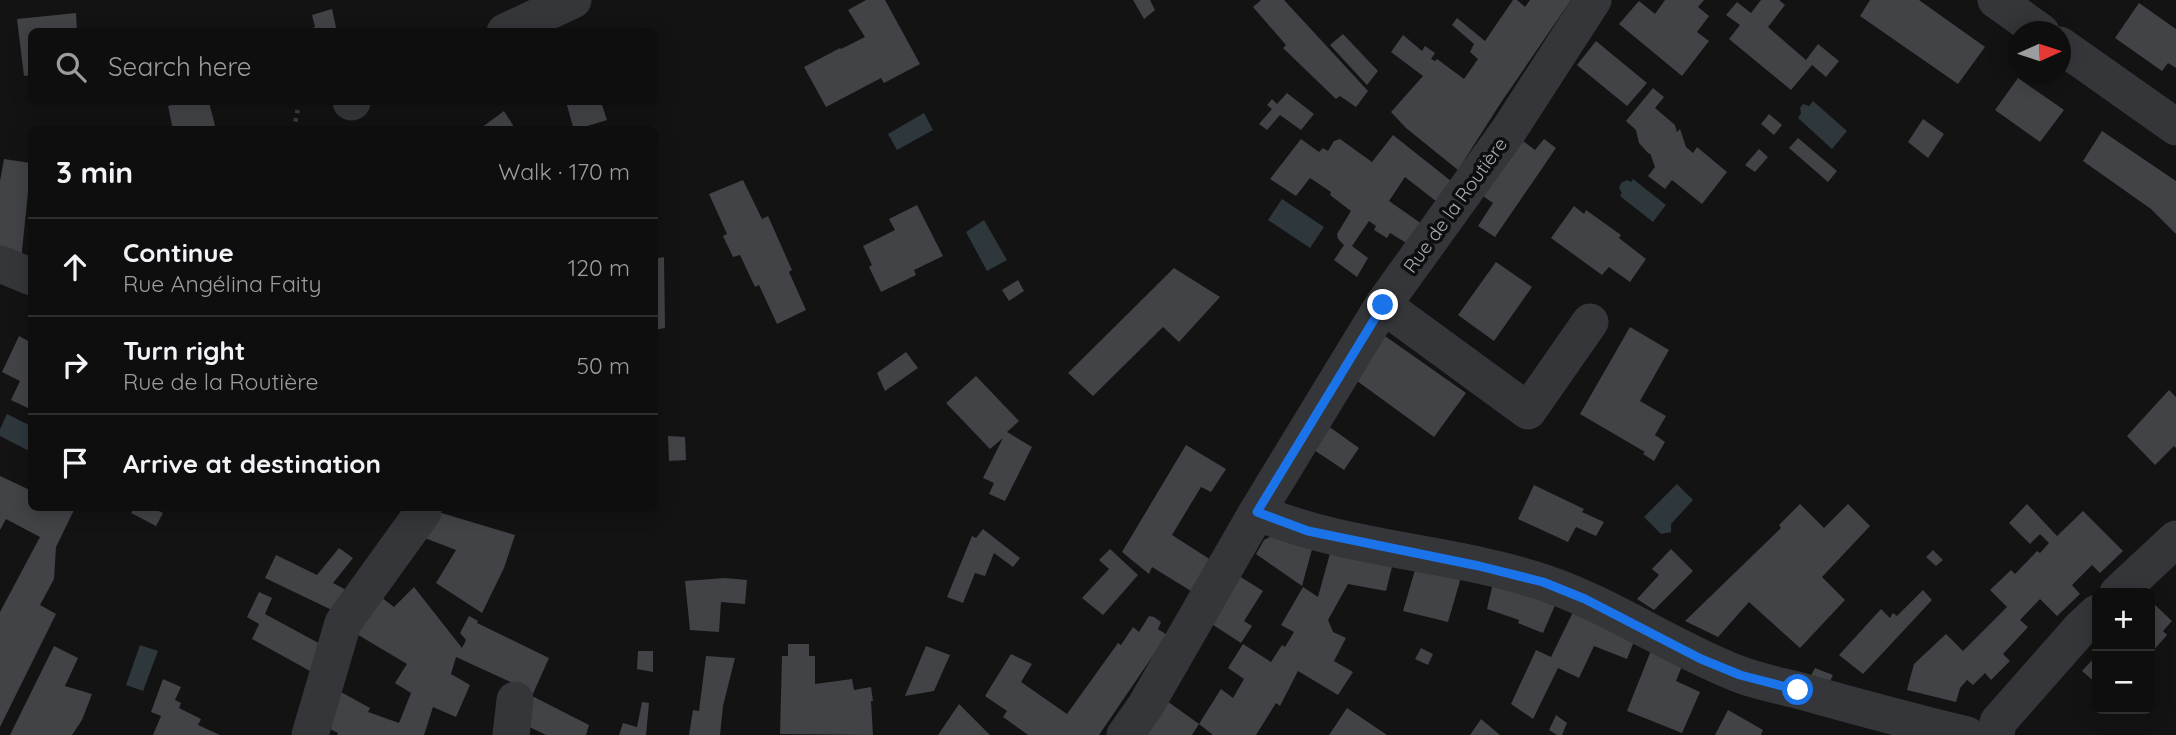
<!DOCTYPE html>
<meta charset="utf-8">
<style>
:root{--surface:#0e0e0f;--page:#1c1c1d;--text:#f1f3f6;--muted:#9b9c9e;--line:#2e2e2f}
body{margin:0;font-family:Quicksand,sans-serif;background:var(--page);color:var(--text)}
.controls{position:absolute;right:21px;bottom:21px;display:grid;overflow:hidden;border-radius:10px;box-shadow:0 4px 18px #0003}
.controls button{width:63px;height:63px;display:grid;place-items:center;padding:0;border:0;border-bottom:2px solid var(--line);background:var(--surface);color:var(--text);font:35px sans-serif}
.compass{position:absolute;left:2008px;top:21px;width:63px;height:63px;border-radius:50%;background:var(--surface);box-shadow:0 4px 18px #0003;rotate:87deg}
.stop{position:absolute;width:21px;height:21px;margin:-16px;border:5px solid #1a73e8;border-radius:50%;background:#fff}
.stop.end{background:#1a73e8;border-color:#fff;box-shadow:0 2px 7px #0008}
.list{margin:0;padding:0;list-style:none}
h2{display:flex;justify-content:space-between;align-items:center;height:91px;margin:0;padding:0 28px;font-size:30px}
h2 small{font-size:23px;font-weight:400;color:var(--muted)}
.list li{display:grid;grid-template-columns:46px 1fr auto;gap:21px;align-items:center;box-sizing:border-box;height:98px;padding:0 28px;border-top:2px solid var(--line)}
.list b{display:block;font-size:26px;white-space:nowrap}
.list p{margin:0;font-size:23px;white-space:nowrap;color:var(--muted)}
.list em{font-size:23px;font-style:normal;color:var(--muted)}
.icon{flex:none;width:38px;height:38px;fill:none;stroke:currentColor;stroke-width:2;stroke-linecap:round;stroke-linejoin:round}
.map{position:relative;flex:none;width:2176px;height:735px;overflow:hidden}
.search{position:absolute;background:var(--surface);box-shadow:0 4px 18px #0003;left:28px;top:28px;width:630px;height:77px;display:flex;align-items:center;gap:18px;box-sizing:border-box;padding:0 24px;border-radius:10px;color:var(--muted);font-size:26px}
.panel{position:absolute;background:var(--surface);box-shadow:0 4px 18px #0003;left:28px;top:126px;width:630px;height:385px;border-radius:10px}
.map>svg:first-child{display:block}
.water{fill:#2d373c}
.building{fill:#424347}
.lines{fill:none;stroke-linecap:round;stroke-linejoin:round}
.path{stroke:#3a3d40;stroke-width:4.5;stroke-dasharray:3.5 5;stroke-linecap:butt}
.minor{stroke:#343639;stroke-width:37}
.route{stroke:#1a73e8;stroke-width:9}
.labels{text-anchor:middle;stroke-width:7;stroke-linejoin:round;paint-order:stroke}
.street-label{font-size:19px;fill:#a5acb4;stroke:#0e0e0f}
</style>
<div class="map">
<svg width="2176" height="735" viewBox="0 0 2176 735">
<rect width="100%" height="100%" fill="#131314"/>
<path class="water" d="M1813,101L1847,131L1832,149L1798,118L1801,113L1800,108L1803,104L1809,106Z
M924,113L933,130L897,150L888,134Z
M1633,179L1666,205L1653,222L1620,196L1622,193L1619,188L1621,183L1627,180L1631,182Z
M1282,199L1324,227L1310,248L1268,220Z
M984,220L1007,260L987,271L966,232Z
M7,414L31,426V452L0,436V429Z
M1677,484L1693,500L1671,524V532L1661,534L1644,517Z
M140,645L158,651L143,691L126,685Z"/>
<path class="building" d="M866,0H885L920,64L884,83L881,78L826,107L804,67L840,48L841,49L865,37L848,10Z
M1133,0H1150L1155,10L1144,19Z
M1261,0H1284L1368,91L1356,107L1340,96L1336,99L1283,48L1286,45L1253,7Z
M1513,0H1517L1525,7L1530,0H1571L1500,104L1458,170L1406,128L1391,112L1423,76L1391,52L1403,35L1422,51L1425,46L1435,53L1431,59L1435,61L1437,59L1464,79L1478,59L1470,52L1474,44L1452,25L1457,18L1485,41Z
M1665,0H1704L1698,7L1709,16L1697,32L1709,41L1682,76L1619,24L1639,1L1655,14Z
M1761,0H1779L1785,5L1768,27L1806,60L1818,44L1839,61L1826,77L1812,65L1791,90L1729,39L1740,25L1726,15L1737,2L1751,13Z
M1870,0H1919L1985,47L1958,84L1860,16Z
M2139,3L2176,29V68L2168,63L2162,71L2115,38Z
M332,9L337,32H301L315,27L312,15Z
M76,13L77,32H32V75L24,76L17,19Z
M1343,34L1378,71L1367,85L1330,45Z
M1596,41L1647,83L1627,106L1577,65Z
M2018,78L2064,110L2040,142L1995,110Z
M1653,88L1664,97L1655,108L1675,125L1677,132L1680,129L1686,147L1693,153L1697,147L1727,172L1702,204L1672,180L1665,189L1648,176L1655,167L1650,153L1649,154L1639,143L1636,130L1626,121Z
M1287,93L1314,114L1301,130L1280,115L1267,130L1259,124L1272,109L1267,105L1272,99L1277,104Z
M182,102H209L216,130H173L168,106Z
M566,102H601L607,120L574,130Z
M504,111L516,130H479L485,125Z
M1769,114L1782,125L1774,135L1761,124Z
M1923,119L1944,134L1928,158L1908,142Z
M2102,131L2176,181V234L2151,209L2083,161Z
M1393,135L1451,181L1437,202L1405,177L1389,201L1422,224L1408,244L1390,233L1387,238L1374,230L1376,226L1369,221L1352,246L1368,258L1357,277L1334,260L1344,245L1338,239L1337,234L1351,211L1330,195L1331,192L1310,178L1296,196L1270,179L1301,139L1319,152L1323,148L1328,151L1334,141L1340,139L1372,162Z
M1515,135L1535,150L1544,139L1556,148L1495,237L1478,226L1493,203L1477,192Z
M1798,138L1837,171L1828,182L1789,148Z
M1759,149L1768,157L1755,172L1745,165Z
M4,159L31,163L21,261L0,251V181Z
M743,180L762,219L768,216L792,270L789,272L806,310L777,324L759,285L755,287L740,255L733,257L723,236L727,234L709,194Z
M917,205L943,256L914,270L916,275L881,292L869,267L872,265L863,246L895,230L889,219Z
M1574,206L1584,214L1586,210L1621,235L1619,238L1646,259L1630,282L1609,267L1602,275L1551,238Z
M664,257L665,328L654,330V259Z
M1496,262L1532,287L1494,341L1458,315Z
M1174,268L1220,297L1179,342L1163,327L1093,396L1068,373Z
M1018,280L1024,291L1009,301L1002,290Z
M1630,327L1669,350L1640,401L1666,416L1655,435L1665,442L1654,461L1643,454L1645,452L1580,414Z
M19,336L32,343V410L11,400L20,381L2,372Z
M1385,336L1466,393L1434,437L1353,378Z
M906,352L918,368L885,391L877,373Z
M976,376L1019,421L1007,432L1032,447L1005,501L989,494L994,483L983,478L1003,438L990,449L946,403Z
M2169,390L2176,397V448L2174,446L2155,465L2127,436Z
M1324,423L1359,448L1344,470L1308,446Z
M668,436L685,437L686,460L669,461Z
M1186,445L1226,469L1211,492L1201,487L1172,535L1211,560L1191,591L1152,567L1149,574L1122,552Z
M0,476L32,491V508H75L56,547L54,579L40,605L56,614L0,727V612L40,537L6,519L0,530Z
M1534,485L1584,509L1582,512L1604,522L1596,536L1576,527L1568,542L1518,519Z
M1800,504L1824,528L1848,504L1870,526L1822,577L1845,600L1800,648L1749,602L1718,637L1685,621L1781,528L1779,525Z
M2027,504L2057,536L2083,511L2123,551L2100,573L2092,565L2072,585L2080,594L2057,616L2040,599L2020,620L2028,627L2003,654L2010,661L1991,680L1985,673L1973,685L1967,680L1960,688L1956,702L1907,690L1914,664L1946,634L1963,651L2007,607L1990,590L2011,570L2015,574L2037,551L2040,553L2049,543L2040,534L2030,544L2009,523Z
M134,508H152L163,513L156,526L131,513Z
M438,512L515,535L504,568L482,613L436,583L456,550L422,537Z
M983,529L1020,558L1013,567L994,553L985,576L975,573L963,603L947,597L972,536L976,538Z
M1276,534L1314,542L1302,586L1256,554L1264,540Z
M1332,546L1394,559L1386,591L1348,584L1328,620L1333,632L1346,638L1334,661L1353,672L1338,695L1298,671L1280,706L1276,703L1256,735H1213L1199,724L1221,689L1233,698L1244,679L1228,668L1243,644L1271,662L1282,645L1285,647L1294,632L1281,625L1303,587L1318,597Z
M339,548L353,558L333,583L350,592L338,613L265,578L276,555L317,575Z
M1110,549L1138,575L1103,615L1082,598L1109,569L1099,560Z
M1671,549L1693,571L1654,610L1637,599L1659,575L1652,569Z
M1933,550L1943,560L1936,566L1926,557Z
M1417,563L1462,574L1448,622L1403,611Z
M1236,574L1263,591L1244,621L1252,626L1241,643L1207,621Z
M725,578L747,580L745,604L721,602L719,632L690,630L685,581Z
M1493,583L1556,603L1543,633L1518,623L1519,620L1487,609Z
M414,587L462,648L466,640L460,633L469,616L478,621L477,623L549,658L532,696L589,725L586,735H546L517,721V685L456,657L451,674L470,685L456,717L433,707L424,735H337L338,733L328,728L341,692L370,708L368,712L399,723L411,693L395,683L407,664L355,633L377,594L394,607Z
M1923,590L1932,600L1863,674L1839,655L1881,609L1890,618L1893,613L1897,616Z
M259,592L272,598L265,614L324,646L310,671L252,639L259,624L247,617Z
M2154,604L2172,621L2163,631L2167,635L2150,654V608Z
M1573,612L1635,639L1627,659L1594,646L1579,678L1558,668L1533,719L1511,704L1536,650L1551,657Z
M1149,616L1154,617L1161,622L1158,629L1167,635L1099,735H1028L1003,717L1007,711L985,696L1011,654L1032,664L1021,682L1067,714L1118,643L1121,645L1133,627L1139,632Z
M788,644H809V656H815V684L852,679L854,690L871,687L873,701H871L873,735L780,734L782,656H788Z
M54,646L78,658L65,686L92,694L82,720L72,735H10Z
M926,646L950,655L934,691L905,696Z
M1421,648L1433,654L1428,665L1415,659Z
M1652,648L1684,661L1676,681L1700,692L1682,733L1627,711Z
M638,651H653V672L637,669Z
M706,656L735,658L723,706L720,735H689L693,710L699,711Z
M2095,657L2097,659V684L2082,671Z
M1815,668L1833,675L1827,687L1808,681Z
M163,679L181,687L175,700L181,703L179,708L201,719L198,725L220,735H153L161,716L151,712Z
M1160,696L1199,724L1192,735H1135Z
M642,702L649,703L646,735H619L623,723L637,727Z
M959,704L990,735H938Z
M1347,708L1387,735H1329Z
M1728,710L1763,730L1761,735H1715Z
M1556,715L1567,723L1562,735H1557L1549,730Z
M1481,719L1500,735H1470Z"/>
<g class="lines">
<path class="path" d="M294,130L299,102"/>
<path class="minor" d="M1996,0L2041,32
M505,32L573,0
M2060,45L2176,127
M351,102H352
M0,264L32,277
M1383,305L1528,411L1590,322
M1257,512C1348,551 1451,551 1545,583C1612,606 1670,647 1736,673C1756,681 1777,685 1797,690C1854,706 1910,721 1967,735
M2118,593L2176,539
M310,735L343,623L423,512V508
M511,735L515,700
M1125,735L1146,705L1257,512L1383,305L1509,130L1593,0
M1996,735L1998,722L2080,629L2097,613"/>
</g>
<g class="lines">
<path class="route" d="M1383,305L1257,512L1308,531L1479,566L1543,582L1585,599L1701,659L1740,675L1798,690"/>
</g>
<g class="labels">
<g class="street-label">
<text transform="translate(1455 205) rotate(-54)" y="7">Rue de la Routière</text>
</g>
</g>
</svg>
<div class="controls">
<button>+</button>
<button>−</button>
</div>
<svg class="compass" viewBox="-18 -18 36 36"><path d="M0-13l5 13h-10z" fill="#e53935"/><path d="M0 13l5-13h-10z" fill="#9b9c9e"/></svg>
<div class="stop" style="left:1798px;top:690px"></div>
<div class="stop end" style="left:1383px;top:305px"></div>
<div class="search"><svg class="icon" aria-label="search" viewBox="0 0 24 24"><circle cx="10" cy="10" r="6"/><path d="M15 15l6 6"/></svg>Search here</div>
<section class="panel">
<h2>3 min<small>Walk · 170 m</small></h2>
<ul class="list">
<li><svg class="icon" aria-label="ahead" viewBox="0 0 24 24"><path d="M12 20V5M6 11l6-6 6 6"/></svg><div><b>Continue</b><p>Rue Angélina Faity</p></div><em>120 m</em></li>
<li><svg class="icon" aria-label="right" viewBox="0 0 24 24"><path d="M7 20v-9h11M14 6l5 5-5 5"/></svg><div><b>Turn right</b><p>Rue de la Routière</p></div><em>50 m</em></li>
<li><svg class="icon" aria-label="arrive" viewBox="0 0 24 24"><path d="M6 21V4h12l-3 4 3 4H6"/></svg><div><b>Arrive at destination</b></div></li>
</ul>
</section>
</div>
